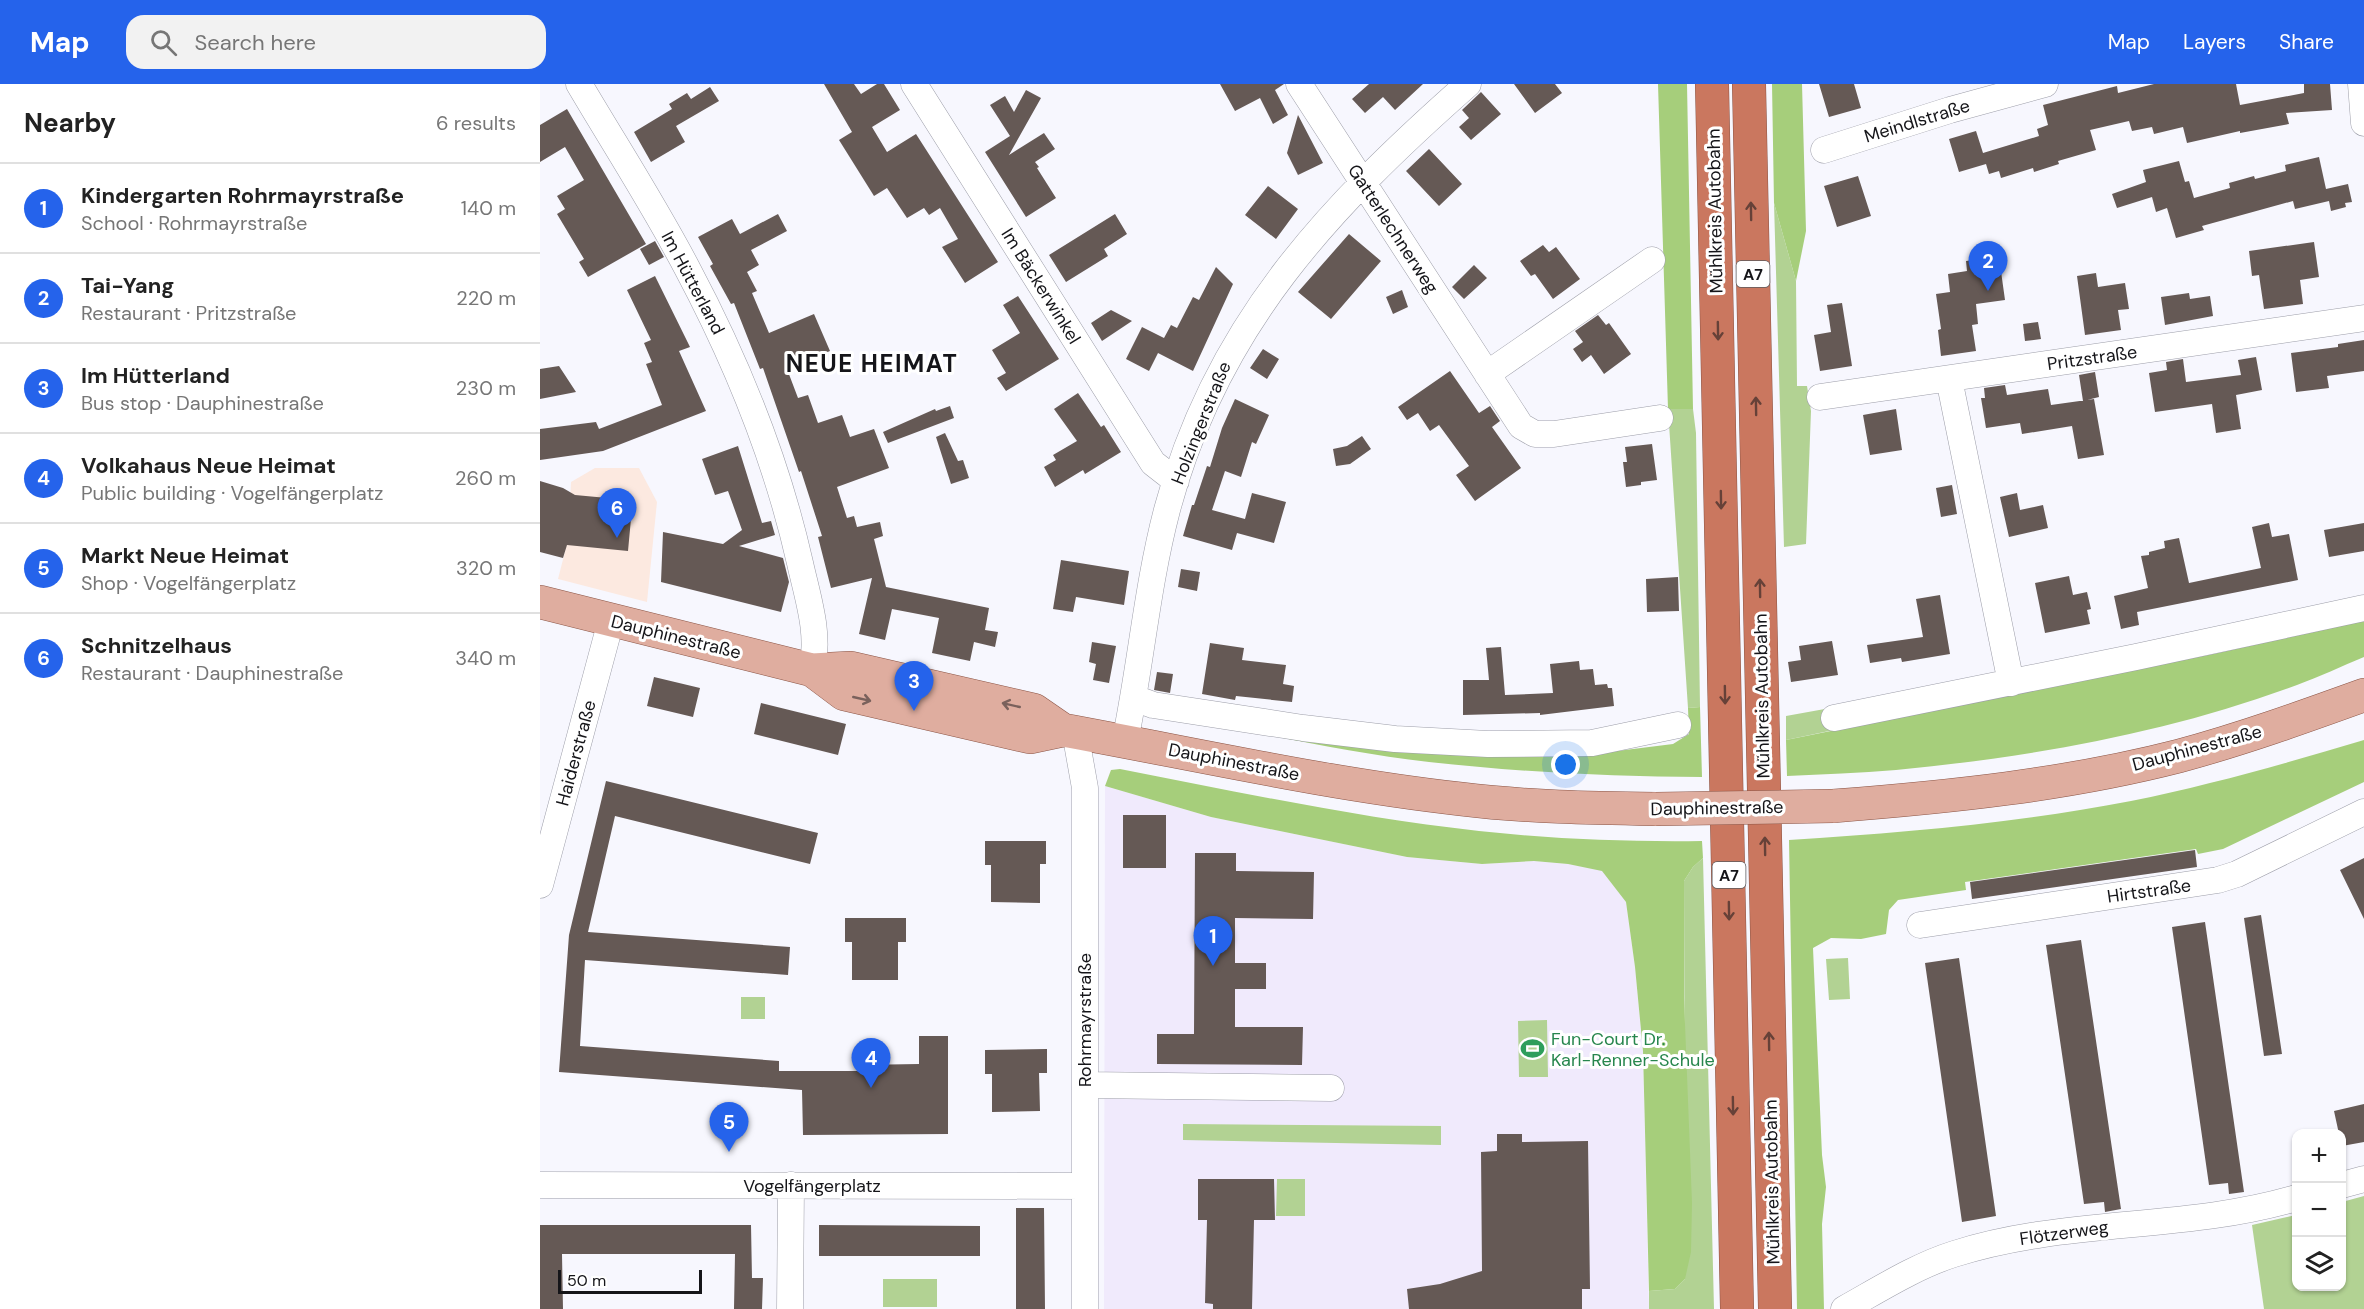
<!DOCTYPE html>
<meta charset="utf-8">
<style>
:root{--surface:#fff;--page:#f2f2f2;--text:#222;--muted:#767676;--line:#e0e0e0;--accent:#2563eb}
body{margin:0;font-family:"DM Sans",sans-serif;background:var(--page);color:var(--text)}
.controls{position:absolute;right:18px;bottom:18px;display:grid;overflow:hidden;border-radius:12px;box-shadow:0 2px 4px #0004}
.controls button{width:54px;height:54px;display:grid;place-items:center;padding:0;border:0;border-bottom:2px solid var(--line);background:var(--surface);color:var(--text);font:30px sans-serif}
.scale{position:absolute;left:18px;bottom:15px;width:144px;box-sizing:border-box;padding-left:6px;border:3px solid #151519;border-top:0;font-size:16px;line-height:21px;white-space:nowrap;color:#151519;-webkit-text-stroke:4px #fff;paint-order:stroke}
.you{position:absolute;left:1026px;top:681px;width:21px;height:21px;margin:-15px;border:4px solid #fff;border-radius:50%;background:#1a73e8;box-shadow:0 0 0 9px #1a73e833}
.badge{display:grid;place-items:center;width:39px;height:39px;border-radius:50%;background:var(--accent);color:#fff;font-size:20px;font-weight:700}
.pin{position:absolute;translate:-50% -50px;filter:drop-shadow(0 2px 3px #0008)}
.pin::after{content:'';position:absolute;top:32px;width:21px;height:18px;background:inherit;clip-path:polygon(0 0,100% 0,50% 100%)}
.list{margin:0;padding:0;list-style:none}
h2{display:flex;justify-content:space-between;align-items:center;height:78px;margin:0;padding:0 24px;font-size:26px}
h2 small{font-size:20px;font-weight:400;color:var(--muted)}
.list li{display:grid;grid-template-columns:39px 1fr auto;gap:18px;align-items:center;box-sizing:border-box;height:90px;padding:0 24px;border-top:2px solid var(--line)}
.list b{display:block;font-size:22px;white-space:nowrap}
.list p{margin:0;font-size:20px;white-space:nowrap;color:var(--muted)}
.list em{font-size:20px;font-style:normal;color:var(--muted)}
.icon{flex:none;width:33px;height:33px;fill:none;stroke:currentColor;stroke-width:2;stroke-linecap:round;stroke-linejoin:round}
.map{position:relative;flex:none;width:1824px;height:1225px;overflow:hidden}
header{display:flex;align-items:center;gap:36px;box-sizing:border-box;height:84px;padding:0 30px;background:var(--accent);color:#fff}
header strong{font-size:28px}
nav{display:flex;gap:33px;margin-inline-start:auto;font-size:21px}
.search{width:420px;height:54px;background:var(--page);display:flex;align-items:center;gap:15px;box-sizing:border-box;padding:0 21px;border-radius:18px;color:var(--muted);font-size:22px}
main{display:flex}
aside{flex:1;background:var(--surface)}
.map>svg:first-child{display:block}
.commercial{fill:#fce9e0}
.education{fill:#f0eafc}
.green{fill:#b2d293}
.forest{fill:#a6ce7b}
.building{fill:#655955}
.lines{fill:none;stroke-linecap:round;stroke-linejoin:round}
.minor-casing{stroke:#9d9ea9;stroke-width:27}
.major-casing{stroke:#8b5546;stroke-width:34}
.highway-casing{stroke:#8b5546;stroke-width:34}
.minor{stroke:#fff;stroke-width:26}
.major{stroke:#dfad9f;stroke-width:33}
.highway{stroke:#ca775f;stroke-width:33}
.major-bridge-casing{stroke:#8b5546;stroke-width:34;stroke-linecap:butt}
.major-bridge{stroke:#dfad9f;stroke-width:33}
.oneway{stroke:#664138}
.oneway2{stroke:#7a615c}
.labels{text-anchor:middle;stroke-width:6;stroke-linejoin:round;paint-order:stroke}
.shield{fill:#fff;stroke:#5b5b5e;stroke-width:1.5}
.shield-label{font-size:16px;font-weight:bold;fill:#151519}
.street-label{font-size:18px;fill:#151519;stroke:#fff}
.leisure-label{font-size:18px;fill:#27864d;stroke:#fff;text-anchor:start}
.district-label{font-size:24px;font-weight:bold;letter-spacing:1.5px;fill:#151519;stroke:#fff}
</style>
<header>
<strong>Map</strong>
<div class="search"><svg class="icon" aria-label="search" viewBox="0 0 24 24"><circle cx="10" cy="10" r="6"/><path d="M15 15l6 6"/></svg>Search here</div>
<nav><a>Map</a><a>Layers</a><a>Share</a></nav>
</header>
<main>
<aside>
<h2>Nearby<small>6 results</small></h2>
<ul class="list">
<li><span class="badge">1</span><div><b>Kindergarten Rohrmayrstraße</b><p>School · Rohrmayrstraße</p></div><em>140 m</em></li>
<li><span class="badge">2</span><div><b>Tai-Yang</b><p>Restaurant · Pritzstraße</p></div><em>220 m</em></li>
<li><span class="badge">3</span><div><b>Im Hütterland</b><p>Bus stop · Dauphinestraße</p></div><em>230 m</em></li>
<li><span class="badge">4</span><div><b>Volkahaus Neue Heimat</b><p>Public building · Vogelfängerplatz</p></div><em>260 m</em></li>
<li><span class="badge">5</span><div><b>Markt Neue Heimat</b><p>Shop · Vogelfängerplatz</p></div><em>320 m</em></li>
<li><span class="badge">6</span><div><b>Schnitzelhaus</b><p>Restaurant · Dauphinestraße</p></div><em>340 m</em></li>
</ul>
</aside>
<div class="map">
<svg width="1824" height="1225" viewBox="0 0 1824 1225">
<rect width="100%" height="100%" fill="#f7f7fe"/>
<path class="commercial" d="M55,384H99L117,418L107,518L18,495L28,456L31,398Z"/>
<path class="education" d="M565,702L671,733L867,773L942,780L994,777L1028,780L1062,786L1086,818L1095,883L1103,967L1109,1225H564Z"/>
<path class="green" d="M1234,119L1256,197L1257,302H1267L1271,327L1266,460L1244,463Z
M1128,325H1153L1156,349L1160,623L1148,624Z
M1329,617L1332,638L1246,656V632Z
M1163,774L1174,1225H1109V1207L1135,1205L1145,1195L1144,797L1153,783Z
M1308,874L1310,915L1289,916L1286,875Z
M201,913H225V935H201Z
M1007,936L1008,993H979L978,937Z
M643,1040L901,1042V1061L643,1056Z
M737,1095H765V1132H736Z
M1824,1112V1225H1724L1712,1141L1756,1131V1202H1802V1118Z
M343,1195H397V1223H343Z"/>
<path class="forest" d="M1118,0H1147L1153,325H1128Z
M1232,0H1262L1266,147L1256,197L1234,119Z
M1824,537V573C1802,582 1779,593 1757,601C1629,649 1491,673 1356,686C1320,689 1283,690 1247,692L1246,656L1673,570Z
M1160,623L1162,693C1071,693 980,688 889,678C834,672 780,661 727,651L1045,671L1133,660L1149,650L1148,624Z
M1824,656V698L1683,765L1658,770L1656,765L1425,798L1426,806L1358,816L1349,826L1346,850L1321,855L1291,854L1273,864L1282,1071L1286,1103L1282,1140L1284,1225H1257L1249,756C1363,749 1478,739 1591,717C1670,701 1747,679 1824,656Z
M580,685C699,708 818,734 939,747C1013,755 1088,758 1162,757L1163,774L1153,783L1144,797V914L1152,1119L1151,1168L1145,1195L1135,1205L1109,1207L1103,967L1095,883L1086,818L1062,787L1028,780L994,777L942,780L867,773L671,733L565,702L571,686Z"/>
<path class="building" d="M284,0H314L321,10L337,0H344L360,26L332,43L347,68L376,50L458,178L425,199L402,163L418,155L400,124L389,131L384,124L367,134L347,104L334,112L299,56L312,48Z
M680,0H744L735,6L748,31L733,40L720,14L695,27Z
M829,0H883L855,26L843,13L825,29L812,15Z
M974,0H1015L1022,9L995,29Z
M1279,0H1314L1321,24L1289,33Z
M1614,0H1696L1700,21L1764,9V0H1790L1792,26L1746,29L1749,40L1700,49V47L1647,59L1643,43L1614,50L1612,43L1592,47L1589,37L1550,46L1556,66L1518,77L1519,80L1494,88L1493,84L1461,94L1459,87L1449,90L1446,80L1419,88L1409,55L1436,47L1443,69L1499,52L1497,45L1508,41L1503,21L1577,2L1578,9Z
M170,3L179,17L136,42L145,58L111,78L94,48L132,25L129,20L147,9L151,15Z
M486,6L501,14L469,71L504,49L515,65L495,78L499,83L497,84L516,114L486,133L445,68L470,52L450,21L465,12L474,28Z
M941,8L961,30L931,56L919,43L929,34L922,26Z
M27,25L106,160L48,193L39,178L44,175L17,130L25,125L17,112L44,96L25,63L0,78V41Z
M758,31L783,79L758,91L747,69Z
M889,65L922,100L899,122L866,87Z
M1779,73L1786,105L1808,100L1812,118L1805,119L1806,123L1791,127L1789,117L1755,125L1753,117L1662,142L1664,146L1636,154L1627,124L1616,128L1612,113L1577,124L1572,110L1606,98L1603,86L1639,77L1645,98L1649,97L1654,114L1690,104L1689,99L1714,92L1715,95L1746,87L1745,81Z
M1318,92L1331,132L1297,143L1284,102Z
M728,102L758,125L736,155L705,131Z
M238,130L247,147L211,166L219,181L207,188L217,207L212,209L229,249L274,230L290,267L247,285L258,314L268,311L278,339L302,331L310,353L334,345L349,384L297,403L307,434L314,432L317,443L340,438L343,452L334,455L346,503L449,524L445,546L458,548L455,563L434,558L430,577L392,569L399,534L352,525L345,556L319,550L332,494L291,504L278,453L282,452L261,387L259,388L223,284L220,285L194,219L191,220L170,182L173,180L158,153L192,135L200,150Z
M575,130L587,150L564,165L568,172L526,198L509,171Z
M809,150L841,177L791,235L758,208Z
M115,157L124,173L109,181L100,165Z
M1774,158L1779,193L1760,196L1763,220L1724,225L1719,191L1712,192L1709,167Z
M1003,161L1009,168L1016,163L1040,195L1013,215L995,190L991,192L980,177Z
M1459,173L1465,216L1436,220L1438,240L1432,241L1436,267L1401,272L1398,246L1401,245L1396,210L1410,208L1408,190L1427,187L1426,177Z
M934,181L947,194L924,215L912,203Z
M676,183L693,200L653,287L618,269L609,287L586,275L602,243L624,254L631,241L637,244L653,213L659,216Z
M1556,189L1558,203L1585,199L1589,225L1578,226L1581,246L1545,251L1537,192Z
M115,192L150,263L139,267L166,327L63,367L0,376V345L56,338L59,345L122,321L106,280L112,278L104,259L111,256L87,206Z
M862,206L868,223L853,230L846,213Z
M1649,209L1650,215L1670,212L1673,232L1625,241L1621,213Z
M478,212L519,275L466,307L457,294L466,289L452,266L480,249L463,221Z
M1302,219L1312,282L1280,287L1274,251L1291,248L1287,221Z
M571,226L592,237L562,257L551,239Z
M1058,231L1066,241L1069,239L1091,270L1064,290L1051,271L1042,278L1033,265L1043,258L1035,247Z
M1498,238L1501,255L1485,257L1483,240Z
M1824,256V287L1787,292L1789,304L1756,308L1751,269L1798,263V260Z
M723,265L739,275L727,295L710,284Z
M1716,273L1722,306L1696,311L1701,345L1676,349L1672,320L1615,328L1609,289L1627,286L1626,278L1643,275L1646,298L1701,291L1698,276Z
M19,282L36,308L0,315V285Z
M910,287L939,329L950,322L960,337L952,343L981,384L935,417L916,391L929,382L899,341L890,347L878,329L867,336L858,323Z
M1555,288L1559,313L1543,317L1539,291Z
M1465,301L1467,311L1508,305L1511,321L1554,315L1564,371L1538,375L1532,342L1482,350L1480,339L1446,344L1441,314H1445L1444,304Z
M538,309L561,343L564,341L581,368L545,390L543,386L515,403L504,383L516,376L513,371L537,357L514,325Z
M695,315L729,331L716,360L712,358L701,393L685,387L672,426L705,435L712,409L746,418L734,459L697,449L692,466L643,452L652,421H654L667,382L670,383L682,344Z
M410,322L414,334L348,359L343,348L395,325L396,327Z
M1356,325L1362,366L1330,371L1323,331Z
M405,349L418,377L423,376L429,394L411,400L396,353Z
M822,352L831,365L810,380L796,382L793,365L807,362Z
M1112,360L1117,396L1101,398V401L1086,403L1083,378H1087L1085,363Z
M198,362L222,439L231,437L235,451L199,462L243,474L249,498L241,528L121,498L123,448L183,460L202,446L188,407L175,411L162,375Z
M0,397L23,404L35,411L89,416L88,424H92L88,467L27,461L23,474L0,468Z
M1412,401L1417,430L1401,433L1396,404Z
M1477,409L1480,426L1503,421L1508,444L1469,453L1460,413Z
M1729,439L1732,453L1749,450L1758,496L1597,528L1599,541L1581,545L1574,512L1608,504L1601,472L1609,471V468L1625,464L1624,457L1639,454L1649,499L1721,484L1712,443Z
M1824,439V467L1789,473L1784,446Z
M521,476L589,487L584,521L536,513L533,528L513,525Z
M641,485L660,488L657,507L638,503Z
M1529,492L1533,511L1547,508L1551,525L1547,526L1550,540L1505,549L1495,499Z
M1138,493L1139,527L1107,528L1106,495Z
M1400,511L1410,570L1362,578L1361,574L1330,579L1327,561L1383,553L1376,515Z
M1292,557L1298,591L1251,598L1248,578L1261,576L1259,562Z
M552,558L576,562L569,599L553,596L556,580L549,578Z
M670,559L704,564L702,576L746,581L743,600L754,602L752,618L696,612L695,616L662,610Z
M961,563L965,611L1013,609L1010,580L1039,577L1040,586L1053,585L1055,601L1067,600L1068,604H1072L1074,622L1000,631V629L923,631V596H949L946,564Z
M617,588L633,590L630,609L614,606Z
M114,593L160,604L153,633L107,622Z
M221,619L306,640L298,671L214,650Z
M66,697L278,749L270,780L75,732L48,848L250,863L248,891L45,876L40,962L239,977V987H318V981L379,980V952H408V1050L263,1051L262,1006L19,988L29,851Z
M583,731H626V784H583Z
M445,757H506V780H500V819L451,818V781H445Z
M1655,766L1657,783L1432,815L1430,798Z
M655,769H696V787L774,788L773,835L695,834V879H726V905H695V943H763L762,981L617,980V950H654Z
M1824,774V835L1800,786Z
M1721,831L1742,970L1724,972L1704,834Z
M305,834H366V858H358V896H312V858H305Z
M1665,838L1704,1108L1689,1110L1688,1099L1669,1101L1632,843Z
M1541,856L1581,1125L1565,1128L1564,1118L1544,1120L1506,861Z
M1419,874L1456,1132L1422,1138L1385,879Z
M507,965V989H499L500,1027L452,1028V990H445V966Z
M1824,1020V1058L1802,1062V1050H1799L1794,1027Z
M957,1050H982V1058L1048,1057L1050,1205H1042V1225H869L867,1205L900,1200L942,1187L941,1068L957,1067Z
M658,1095H734L735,1136H714L712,1225H673V1220L665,1219L667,1136H658Z
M476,1124H504L505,1225H476Z
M0,1141H211L212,1194H223L222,1225H194L195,1170H22L23,1225H0Z
M279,1141L440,1142V1172H279Z"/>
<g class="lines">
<defs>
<path id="minor" d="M39,0C75,61 114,121 147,184C196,276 237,377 260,479C268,515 280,549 272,586
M374,0L613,379L636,397
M759,0L981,342L995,350H1014L1120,334
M1821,0L1824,39
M1284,66L1410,26L1505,0
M947,290L1112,176
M1409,295L1471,599
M1280,313L1824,234
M594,614L613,621L763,644L855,655L948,660L1052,659L1138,641
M1294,634L1596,573L1824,524
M535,648L545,704V1225
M585,657C601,580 607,502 627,426C676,241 789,123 928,0
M0,801L71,537
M1380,841L1678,796L1697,790L1824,728
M545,1001L791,1004
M0,1101L545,1102
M1802,1101L1824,1095
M250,1225L251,1101
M1304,1225C1340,1205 1376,1182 1414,1170C1526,1134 1645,1147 1756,1114"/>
<path id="major" d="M0,518L272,586L311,584L494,626L523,646
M272,586L304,610L490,653L523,646C655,670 787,700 921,715C986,723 1051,724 1116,725
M1293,722C1409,713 1526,701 1639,672C1702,655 1763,633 1824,611"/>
<path id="highway" d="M1172,0L1197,1225
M1209,0L1235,1225"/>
</defs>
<use href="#minor" class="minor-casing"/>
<use href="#major" class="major-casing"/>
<use href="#highway" class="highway-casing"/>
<use href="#minor" class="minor"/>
<use href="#major" class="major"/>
<use href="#highway" class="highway"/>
<defs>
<path id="major-bridge" d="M1116,725L1293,722"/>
</defs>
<use href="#major-bridge" class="major-bridge-casing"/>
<use href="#major-bridge" class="major-bridge"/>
</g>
<defs><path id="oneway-shaft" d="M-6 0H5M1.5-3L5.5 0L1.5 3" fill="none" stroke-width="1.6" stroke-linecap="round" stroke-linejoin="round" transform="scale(1.5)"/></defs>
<g class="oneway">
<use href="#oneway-shaft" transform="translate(1211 127) rotate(-91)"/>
<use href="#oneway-shaft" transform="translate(1178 247) rotate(89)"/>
<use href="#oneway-shaft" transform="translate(1216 322) rotate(-91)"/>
<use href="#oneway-shaft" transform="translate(1181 416) rotate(89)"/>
<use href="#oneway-shaft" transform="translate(1220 504) rotate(-91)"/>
<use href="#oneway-shaft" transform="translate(1185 611) rotate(89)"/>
<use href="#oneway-shaft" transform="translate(1225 762) rotate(-91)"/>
<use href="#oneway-shaft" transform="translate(1189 827) rotate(89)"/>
<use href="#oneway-shaft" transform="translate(1229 957) rotate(-91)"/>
<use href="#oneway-shaft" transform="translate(1193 1022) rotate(89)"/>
</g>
<g class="oneway2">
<use href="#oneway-shaft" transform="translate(322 615) rotate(13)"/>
<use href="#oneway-shaft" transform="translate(471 621) rotate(-167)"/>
</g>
<defs>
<symbol id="stadium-bare" viewBox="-9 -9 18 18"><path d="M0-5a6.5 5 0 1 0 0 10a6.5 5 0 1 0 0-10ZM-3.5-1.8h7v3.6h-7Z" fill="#2e9e5b" stroke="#fff" stroke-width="2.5" paint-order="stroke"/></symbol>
</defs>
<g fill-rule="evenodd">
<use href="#stadium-bare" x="976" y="948" width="33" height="33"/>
</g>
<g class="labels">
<g class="shield">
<rect x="1196.5" y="177" width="33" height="26" rx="4.5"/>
<rect x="1172.5" y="778" width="33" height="26" rx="4.5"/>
</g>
<g class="shield-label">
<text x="1213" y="196">A7</text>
<text x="1189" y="797">A7</text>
</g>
<g class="street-label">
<text transform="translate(1377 37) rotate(-17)" y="6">Meindlstraße</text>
<text transform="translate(1175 127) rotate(-91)" y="6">Mühlkreis Autobahn</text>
<text transform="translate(853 145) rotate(57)" y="6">Gatterlechnerweg</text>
<text transform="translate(153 199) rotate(62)" y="6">Im Hütterland</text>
<text transform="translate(501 202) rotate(58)" y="6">Im Bäckerwinkel</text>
<text transform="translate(1552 274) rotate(-8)" y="6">Pritzstraße</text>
<text transform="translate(661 339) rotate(-68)" y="6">Holzingerstraße</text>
<text transform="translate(136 553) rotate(14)" y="6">Dauphinestraße</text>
<text transform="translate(1222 612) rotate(-91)" y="6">Mühlkreis Autobahn</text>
<text transform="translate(1657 664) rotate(-15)" y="6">Dauphinestraße</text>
<text transform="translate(36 669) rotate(-75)" y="6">Haiderstraße</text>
<text transform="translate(694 678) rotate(11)" y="6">Dauphinestraße</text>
<text transform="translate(1177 724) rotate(-1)" y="6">Dauphinestraße</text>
<text transform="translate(1609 807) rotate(-8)" y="6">Hirtstraße</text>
<text transform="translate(545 936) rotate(-90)" y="6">Rohrmayrstraße</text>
<text transform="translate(1232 1098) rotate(-91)" y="6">Mühlkreis Autobahn</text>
<text x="272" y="1108">Vogelfängerplatz</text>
<text transform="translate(1524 1149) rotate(-8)" y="6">Flötzerweg</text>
</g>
<g class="leisure-label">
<text x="1011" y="961">Fun-Court Dr.<tspan x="1011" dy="21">Karl-Renner-Schule</tspan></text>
</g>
<g class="district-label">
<text x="332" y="288">NEUE HEIMAT</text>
</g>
</g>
</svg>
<div class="controls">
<button>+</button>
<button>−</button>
<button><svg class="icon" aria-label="layers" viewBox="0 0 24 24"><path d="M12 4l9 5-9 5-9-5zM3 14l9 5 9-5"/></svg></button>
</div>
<div class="scale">50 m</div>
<div class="you"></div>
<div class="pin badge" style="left:673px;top:882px">1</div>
<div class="pin badge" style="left:1448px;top:207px">2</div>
<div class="pin badge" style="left:374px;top:627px">3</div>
<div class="pin badge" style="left:331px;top:1004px">4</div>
<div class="pin badge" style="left:189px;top:1068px">5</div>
<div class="pin badge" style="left:77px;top:454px">6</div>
</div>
</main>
